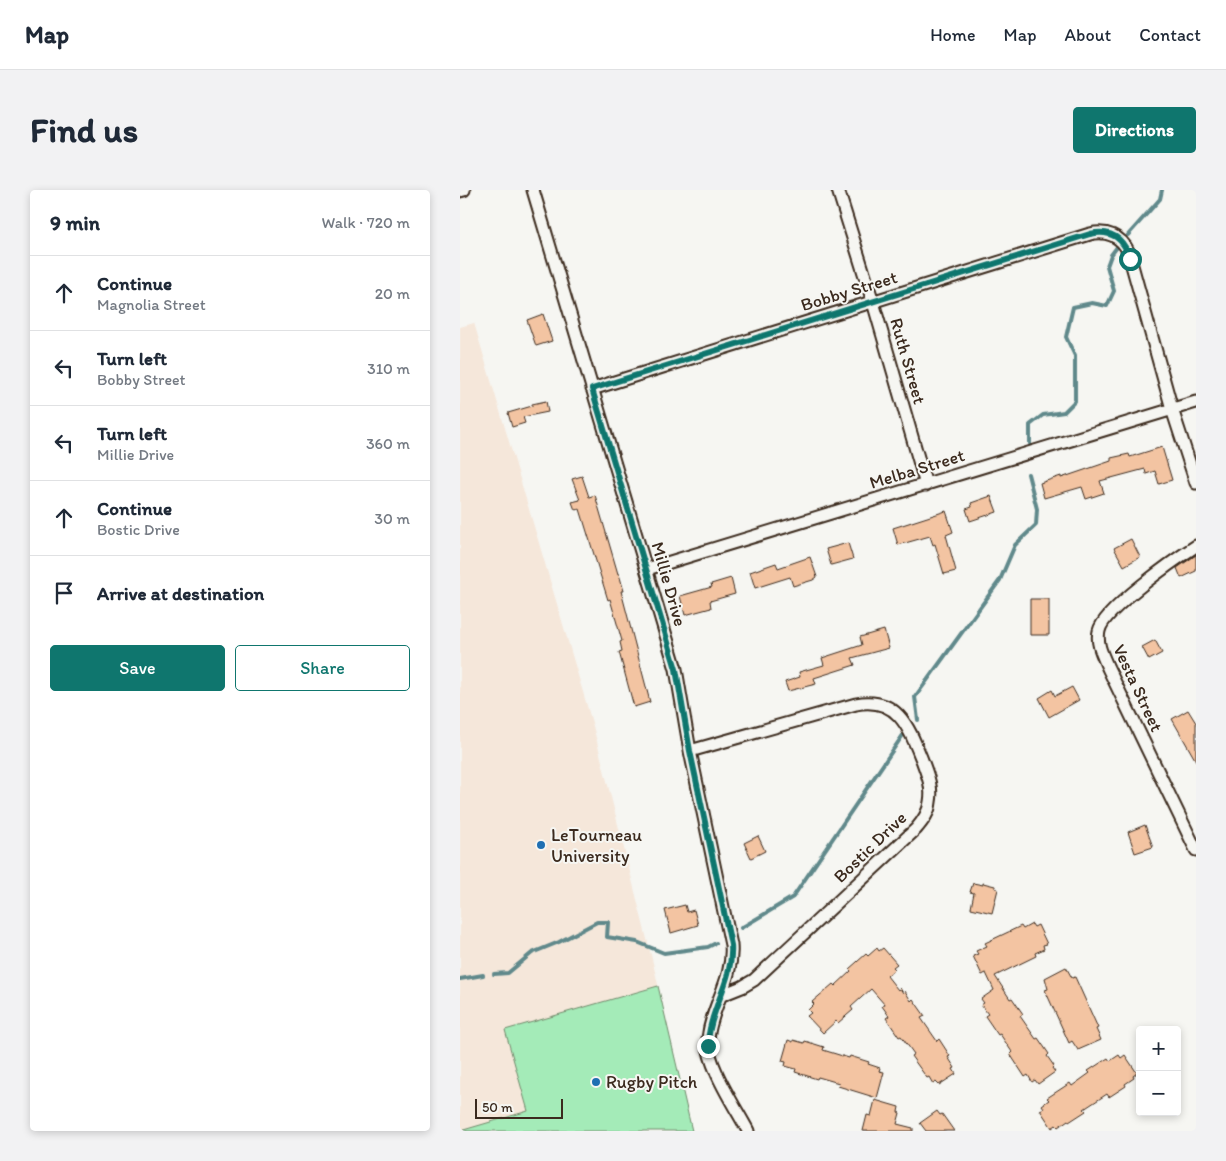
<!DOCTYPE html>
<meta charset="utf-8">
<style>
:root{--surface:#fff;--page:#f2f2f3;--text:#1f2937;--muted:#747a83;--line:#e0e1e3;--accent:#0f766e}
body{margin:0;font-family:Itim,sans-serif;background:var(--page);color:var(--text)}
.controls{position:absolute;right:15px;bottom:15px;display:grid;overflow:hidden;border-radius:5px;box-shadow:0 2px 8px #0003}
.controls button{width:45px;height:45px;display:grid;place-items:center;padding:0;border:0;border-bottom:1px solid var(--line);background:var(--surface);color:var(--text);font:25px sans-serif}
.scale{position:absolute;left:15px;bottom:12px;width:88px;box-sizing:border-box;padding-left:5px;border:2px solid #3b2a1e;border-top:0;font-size:14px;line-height:18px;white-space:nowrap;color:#3b2a1e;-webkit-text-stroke:4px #f6f6f2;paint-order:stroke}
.stop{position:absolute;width:15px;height:15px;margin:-11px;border:4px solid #0f766e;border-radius:50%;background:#fff}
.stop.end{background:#0f766e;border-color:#fff;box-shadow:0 1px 5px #0008}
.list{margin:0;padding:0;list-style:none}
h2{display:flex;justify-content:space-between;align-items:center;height:65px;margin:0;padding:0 20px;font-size:21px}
h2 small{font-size:16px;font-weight:400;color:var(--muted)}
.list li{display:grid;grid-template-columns:32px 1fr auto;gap:15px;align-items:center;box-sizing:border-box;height:75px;padding:0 20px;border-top:1px solid var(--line)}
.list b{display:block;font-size:19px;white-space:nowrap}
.list p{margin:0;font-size:16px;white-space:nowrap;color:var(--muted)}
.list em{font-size:16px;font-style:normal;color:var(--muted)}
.actions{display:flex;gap:10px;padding:15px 20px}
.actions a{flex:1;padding:11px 0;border:1px solid var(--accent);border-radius:5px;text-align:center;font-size:18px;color:var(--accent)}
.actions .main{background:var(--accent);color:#fff}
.icon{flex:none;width:28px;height:28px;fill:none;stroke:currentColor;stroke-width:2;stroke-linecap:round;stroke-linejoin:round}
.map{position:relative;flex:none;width:736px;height:941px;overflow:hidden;border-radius:5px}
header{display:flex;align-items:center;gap:30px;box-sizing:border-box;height:70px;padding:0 25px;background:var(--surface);border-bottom:1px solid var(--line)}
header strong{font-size:24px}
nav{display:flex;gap:28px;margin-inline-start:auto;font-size:18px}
.intro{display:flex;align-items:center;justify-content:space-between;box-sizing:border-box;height:120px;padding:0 30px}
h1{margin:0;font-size:35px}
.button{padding:12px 22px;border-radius:5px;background:var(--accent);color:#fff;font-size:18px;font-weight:700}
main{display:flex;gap:30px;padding:0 30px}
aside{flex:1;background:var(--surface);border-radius:5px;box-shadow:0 2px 8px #0003}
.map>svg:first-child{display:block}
.built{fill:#f5e7da}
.green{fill:#a4ebb8;stroke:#708a6b}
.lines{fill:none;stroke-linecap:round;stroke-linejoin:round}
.stream{stroke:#60898b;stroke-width:4}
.building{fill:#f3c4a2;stroke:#3b2a1e}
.street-casing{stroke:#3b2a1e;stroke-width:15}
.street{stroke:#f6f6f2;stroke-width:11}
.route{stroke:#0f766e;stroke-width:6}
.poi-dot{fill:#1f6fb2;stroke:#f6f6f2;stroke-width:2}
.labels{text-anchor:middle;stroke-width:4;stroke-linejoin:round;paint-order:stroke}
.street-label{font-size:18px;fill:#3b2a1e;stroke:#f6f6f2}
.poi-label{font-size:18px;fill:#3b2a1e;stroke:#f6f6f2;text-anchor:start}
</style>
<header>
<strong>Map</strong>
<nav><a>Home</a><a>Map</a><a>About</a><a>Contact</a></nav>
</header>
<div class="intro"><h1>Find us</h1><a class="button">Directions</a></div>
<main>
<aside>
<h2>9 min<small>Walk · 720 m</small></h2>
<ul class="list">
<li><svg class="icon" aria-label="ahead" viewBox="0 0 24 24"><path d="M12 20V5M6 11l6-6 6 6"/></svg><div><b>Continue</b><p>Magnolia Street</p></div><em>20 m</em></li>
<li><svg class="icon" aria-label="left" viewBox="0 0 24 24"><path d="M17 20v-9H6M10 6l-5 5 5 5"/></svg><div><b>Turn left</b><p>Bobby Street</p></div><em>310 m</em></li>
<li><svg class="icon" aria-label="left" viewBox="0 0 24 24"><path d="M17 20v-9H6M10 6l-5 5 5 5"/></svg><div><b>Turn left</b><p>Millie Drive</p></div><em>360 m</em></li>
<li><svg class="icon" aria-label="ahead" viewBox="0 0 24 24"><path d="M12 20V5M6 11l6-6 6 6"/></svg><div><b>Continue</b><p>Bostic Drive</p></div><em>30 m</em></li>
<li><svg class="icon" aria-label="arrive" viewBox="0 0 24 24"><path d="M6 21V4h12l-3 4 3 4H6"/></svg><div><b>Arrive at destination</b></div></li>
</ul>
<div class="actions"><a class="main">Save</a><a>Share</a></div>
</aside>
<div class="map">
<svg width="736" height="941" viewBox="0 0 736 941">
<rect width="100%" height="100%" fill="#f6f6f2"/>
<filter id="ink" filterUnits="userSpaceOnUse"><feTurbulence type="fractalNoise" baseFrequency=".02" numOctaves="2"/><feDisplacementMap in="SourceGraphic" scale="10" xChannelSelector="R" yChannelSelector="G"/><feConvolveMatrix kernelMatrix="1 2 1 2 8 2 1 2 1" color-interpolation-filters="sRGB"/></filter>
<g filter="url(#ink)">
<path class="built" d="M14,133L133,536L193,773L232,941H0V137Z"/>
<path class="green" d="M198,796L232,941H0L68,921L45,840Z"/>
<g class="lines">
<path class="stream" d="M668,45L700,9L702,0
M570,254V235L583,225L604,222L615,211V166L606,147L613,117L632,113L647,116L654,101L647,76L651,65L657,57
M458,530L455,507L540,390L555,355L576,335L577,319L568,284
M281,738L333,707L443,545
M34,784L48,783L72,763L99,752L137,732H148L147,747L177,752L204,763L248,757L256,753
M0,789L23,785"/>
</g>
<path class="building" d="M83,124L92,151L76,156L67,130Z
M86,211L88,222L63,227L65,233L52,237L48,223L72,216V214Z
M702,257L712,290L699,294L695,281L686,284L685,279L640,291L644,303L626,309L622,297L584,308L580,293L601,286V288L651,271V268L669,264L670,267Z
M122,286L129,307L135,305L158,384H159L164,401H161L190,512L174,517L159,462L162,461L160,452L162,451L150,409L148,410L120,319L115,320L112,312L120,310L112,289Z
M531,306L537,322L510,331L506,319L512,317L511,313Z
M486,321L493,342L486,345L496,381L484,384L475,354L473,355L470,346L438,355L433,338Z
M671,349L680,367L664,376L654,358Z
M388,353L393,369L371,375L366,359Z
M736,365V381L721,388L717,378Z
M350,367L357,387L353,390L333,396L330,387L295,398L290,382L316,373L318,378Z
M271,388L275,404L250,411L251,418L225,425L220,406L252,397L251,394Z
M570,409H589V445H570Z
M424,440L429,458L392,468L395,475L354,488L356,494L328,501L325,492L340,487L339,482L364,475L362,468L402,455L400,447Z
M695,450L702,463L689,470L682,457Z
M612,497L619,510L589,527L579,508L592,500L595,506Z
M728,520L736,533V571L712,529Z
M685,635L693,657L675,663L668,642Z
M298,646L305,661L291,668L284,653Z
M513,693L523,695V693L535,696V698L538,699L532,723L511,718L514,703L510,702Z
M225,715L227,722L234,720L238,735L211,743L205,720Z
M572,734L574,737L578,735L587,754L583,755L584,759L575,763L576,766L535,786L550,809L552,808L563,824L560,826L576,849L578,848L589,864L587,866L594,876L592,878L595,882L578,894L575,890L572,892L568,885L565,887L550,864L552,862L540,844L538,845L525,826L528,824L521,815L524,813L521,809L534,800L526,783L522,785L513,766L518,764L516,761L527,756L525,753L561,736L563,739Z
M417,758L419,761L423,758L437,774L433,777L435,779L427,786L438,800L440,798L443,803L445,801L451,811L453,809L465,826L461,828L477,851L479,849L490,866L488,867L495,878L493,879L496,884L479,895L476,892L473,894L469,887L467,888L451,866L454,864L441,846L439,847L426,828L429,826L422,816L425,815L411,799L391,817L393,820L378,833L376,831L363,843L347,826L351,823L348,820L354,814L352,812L373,794L375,796L391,781L389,779L406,764L408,766Z
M606,777L612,788L615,787L638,838L636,839L641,850L618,860L612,851L609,853L585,800L588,799L585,788Z
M328,850L333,852V850L344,853L345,851L364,857L363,860L389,868L390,866L409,872L408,874L420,878L419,881L424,882L417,908L378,896L379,893L358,887L357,889L335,882L336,879L325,876L326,872L322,871Z
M659,865L661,868L665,865L677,883L673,886L674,888L665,894L666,896L649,907L647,904L624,919L626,921L609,932L608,930L598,937L596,935L592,938L580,920L584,918L582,915L589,910L587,908L610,893L612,896L630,883L628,881L648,868L650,871Z
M415,910L439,917L438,922L440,923L437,934L453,938V941H403L407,925L411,926Z
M477,921L480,925L482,924L494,941H466L460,933Z"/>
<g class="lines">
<defs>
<path id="street" d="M73,0L216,479L230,561L271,755C274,789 251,816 248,849C246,874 276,918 288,941
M378,0L413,112L466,295
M0,1L4,0
M132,199L630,44C646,40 661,46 668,61L712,219L736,293
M736,356C716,369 643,420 639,441C636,454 643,466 648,478L736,660
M187,379L736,212
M230,561L396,514C438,506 449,538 462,570C467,584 473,597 470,612C469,623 463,631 456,639L294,790L282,797L262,805"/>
</defs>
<use href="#street" class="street-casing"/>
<use href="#street" class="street"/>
</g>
</g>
<g class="lines" filter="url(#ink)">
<path class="route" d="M248,856C248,821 274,791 271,755L230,561L216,479L132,199L630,44C652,39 664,49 670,69"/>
</g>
<g class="poi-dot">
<circle cx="81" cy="655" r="5"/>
<circle cx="136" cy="892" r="5"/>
</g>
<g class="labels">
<g class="street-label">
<text transform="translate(389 101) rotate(-17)" y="6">Bobby Street</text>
<text transform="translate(448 171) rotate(74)" y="6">Ruth Street</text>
<text transform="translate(457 279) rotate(-17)" y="6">Melba Street</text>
<text transform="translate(209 394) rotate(74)" y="6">Millie Drive</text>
<text transform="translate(678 498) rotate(65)" y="6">Vesta Street</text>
<text transform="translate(410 657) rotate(-44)" y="6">Bostic Drive</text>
</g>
<g class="poi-label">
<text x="91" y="651">LeTourneau<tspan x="91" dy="21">University</tspan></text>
<text x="146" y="898">Rugby Pitch</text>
</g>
</g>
</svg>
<div class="controls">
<button>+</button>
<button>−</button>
</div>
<div class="scale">50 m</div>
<div class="stop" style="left:670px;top:69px"></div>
<div class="stop end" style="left:248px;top:856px"></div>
</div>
</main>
